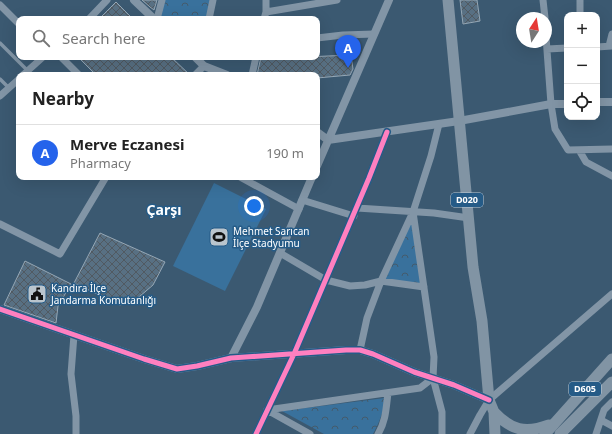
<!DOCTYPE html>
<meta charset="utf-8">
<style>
:root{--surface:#fff;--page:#f2f2f2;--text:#222;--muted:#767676;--line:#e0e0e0;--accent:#2563eb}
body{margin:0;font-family:"Noto Sans",sans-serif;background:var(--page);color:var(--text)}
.controls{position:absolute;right:12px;top:12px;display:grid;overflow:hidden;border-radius:8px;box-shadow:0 4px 16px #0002}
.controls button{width:36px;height:36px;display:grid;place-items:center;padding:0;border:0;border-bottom:1px solid var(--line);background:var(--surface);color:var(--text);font:20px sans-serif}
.compass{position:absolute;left:516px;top:12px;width:36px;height:36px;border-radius:50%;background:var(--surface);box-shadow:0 4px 16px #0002;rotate:12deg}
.you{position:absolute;left:254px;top:206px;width:14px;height:14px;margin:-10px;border:3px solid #fff;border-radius:50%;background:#1a73e8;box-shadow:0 0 0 6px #1a73e833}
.badge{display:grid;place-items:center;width:26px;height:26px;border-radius:50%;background:var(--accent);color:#fff;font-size:13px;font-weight:700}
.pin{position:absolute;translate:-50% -33px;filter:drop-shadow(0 1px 2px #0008)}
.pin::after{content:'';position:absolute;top:21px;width:14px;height:12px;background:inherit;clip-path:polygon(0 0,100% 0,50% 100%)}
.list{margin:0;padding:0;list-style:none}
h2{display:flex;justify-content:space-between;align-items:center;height:52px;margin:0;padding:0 16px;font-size:17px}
h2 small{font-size:13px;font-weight:400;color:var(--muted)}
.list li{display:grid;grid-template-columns:26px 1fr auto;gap:12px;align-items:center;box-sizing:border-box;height:56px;padding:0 16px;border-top:1px solid var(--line)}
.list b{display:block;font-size:15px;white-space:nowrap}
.list p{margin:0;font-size:13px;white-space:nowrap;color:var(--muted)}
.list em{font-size:13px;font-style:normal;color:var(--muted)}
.icon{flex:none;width:22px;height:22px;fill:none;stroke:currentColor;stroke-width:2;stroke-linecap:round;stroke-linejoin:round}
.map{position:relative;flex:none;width:612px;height:434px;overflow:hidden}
.search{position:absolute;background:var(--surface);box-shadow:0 4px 16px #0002;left:16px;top:16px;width:304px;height:44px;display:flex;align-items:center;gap:10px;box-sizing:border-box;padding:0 14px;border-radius:8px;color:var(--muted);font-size:15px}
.panel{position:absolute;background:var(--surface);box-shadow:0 4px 16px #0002;left:16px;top:72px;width:304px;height:108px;border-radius:8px}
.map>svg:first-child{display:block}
.park{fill:url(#park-crowns)}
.garden{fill:#39719c}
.building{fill:url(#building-cross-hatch);stroke:#95a7b5}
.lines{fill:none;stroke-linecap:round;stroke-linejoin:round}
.service{stroke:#8295a6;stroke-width:3.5}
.minor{stroke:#8295a6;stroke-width:7}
.tertiary{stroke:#8295a6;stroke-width:8}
.primary{stroke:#8194a4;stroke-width:11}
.cycleway-casing{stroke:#255b87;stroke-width:8}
.cycleway{stroke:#ff80c0;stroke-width:5}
.labels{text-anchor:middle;stroke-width:3;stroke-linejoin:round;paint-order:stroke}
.shield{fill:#255b87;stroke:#becedb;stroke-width:1}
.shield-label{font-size:9px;font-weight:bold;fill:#fff}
.poi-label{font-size:10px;fill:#fff;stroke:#255b87;text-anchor:start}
.district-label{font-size:14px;font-weight:bold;fill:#fff;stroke:#255b87}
</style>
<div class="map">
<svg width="612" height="434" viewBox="0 0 612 434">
<defs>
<pattern id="park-crowns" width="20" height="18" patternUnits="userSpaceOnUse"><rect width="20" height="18" fill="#39719c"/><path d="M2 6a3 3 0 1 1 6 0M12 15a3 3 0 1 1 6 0" fill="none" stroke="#445b6c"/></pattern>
<pattern id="building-cross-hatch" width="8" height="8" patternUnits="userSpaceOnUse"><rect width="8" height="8" fill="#587083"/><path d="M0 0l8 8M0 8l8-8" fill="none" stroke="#515a62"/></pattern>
</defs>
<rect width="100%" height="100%" fill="#3b5971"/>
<path class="park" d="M162,0H213L209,19H157Z
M413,212L424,287L381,281Z
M385,398C384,411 379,423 373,434H324L282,411Z"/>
<path class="garden" d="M214,183L266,209L225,291L173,266Z"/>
<path class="building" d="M142,0H157L154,10L150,7Z
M460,0H477L480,21L463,24Z
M116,2L133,19H99Z
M351,55L353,69L350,75L317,78V75H257L261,57H282V58Z
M78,57H171L190,75H96Z
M100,233L165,262L153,285L139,297L120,305L74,283Z
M25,261L71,284L58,306L56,323L4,305Z"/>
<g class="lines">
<path class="service" d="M0,43L28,71
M0,79L9,88"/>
<path class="minor" d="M543,0L545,18
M0,5L19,24
M266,12L337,0
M580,15V0
M89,19L107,0
M157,19L162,0
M209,19L213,0
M264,19L266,12V0
M546,37L551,104L555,129L568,150L612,149
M317,38L343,35L374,34
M609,46L612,34
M597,47L612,46
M547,49L567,48
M61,57L79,75
M23,75L43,57
M195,75L204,66
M252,75L256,57
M0,96L19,79
M579,150L586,162L612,176
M240,177L299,209
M302,200L354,216
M357,208L434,213L469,218
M413,212L434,357L433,378L442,412V434
M0,224L60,254L106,177
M280,253L326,280L350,286L365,285L381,281L424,287
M74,335L71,374L76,416V434
M360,350L367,318L381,281L413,212L431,156L439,124
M267,410L420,388L433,378
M267,410L310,434
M601,420L612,426
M256,434L294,354L369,178L387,132
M378,434C386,421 386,408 388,393
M470,434L480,415L489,400L612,294
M596,434L604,410L612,402"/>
<path class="tertiary" d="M134,0L154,19
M195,57L204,66L227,75
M597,102H612
M317,132L328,140L459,121L551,104H567
M317,166L389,0
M0,309L144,359L177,369L197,366L231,358L346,350H360L373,354L414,372L454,385L489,400
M231,358L257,307L312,177"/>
<path class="primary" d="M448,0L473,267L482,321L489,400L494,412L495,434
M494,412C511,430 525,434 549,425
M545,434L612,359
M560,434L612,382"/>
<defs>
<path id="cycleway" d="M0,309L144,359L177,369L197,366L231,358L346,350H360L373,354L414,372L454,385L489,400
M256,434L294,354L369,178L387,132"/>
</defs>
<use href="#cycleway" class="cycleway-casing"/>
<use href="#cycleway" class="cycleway"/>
</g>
<defs>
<symbol id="stadium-square" viewBox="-11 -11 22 22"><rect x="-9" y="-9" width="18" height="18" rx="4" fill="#bac5cd" stroke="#255b87"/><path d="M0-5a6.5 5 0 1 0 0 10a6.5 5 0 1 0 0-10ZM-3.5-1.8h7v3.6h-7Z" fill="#111"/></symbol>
<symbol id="civic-square" viewBox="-11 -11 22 22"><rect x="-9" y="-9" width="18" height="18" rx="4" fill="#bac5cd" stroke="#255b87"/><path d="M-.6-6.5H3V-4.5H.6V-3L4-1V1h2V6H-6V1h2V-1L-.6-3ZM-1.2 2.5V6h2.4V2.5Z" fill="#111"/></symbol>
</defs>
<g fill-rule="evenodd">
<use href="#stadium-square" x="208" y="226" width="22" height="22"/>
<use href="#civic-square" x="26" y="283" width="22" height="22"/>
</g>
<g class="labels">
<g class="shield">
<rect x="451" y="193" width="32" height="14" rx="3"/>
<rect x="569" y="382" width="32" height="14" rx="3"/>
</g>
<g class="shield-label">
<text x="467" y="203">D020</text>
<text x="585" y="392">D605</text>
</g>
<g class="poi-label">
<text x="233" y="235">Mehmet Sarıcan<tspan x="233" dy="12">İlçe Stadyumu</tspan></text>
<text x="51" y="292">Kandıra İlçe<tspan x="51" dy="12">Jandarma Komutanlığı</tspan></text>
</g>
<g class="district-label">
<text x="164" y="215">Çarşı</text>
</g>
</g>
</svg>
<div class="controls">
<button>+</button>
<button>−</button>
<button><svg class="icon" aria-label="locate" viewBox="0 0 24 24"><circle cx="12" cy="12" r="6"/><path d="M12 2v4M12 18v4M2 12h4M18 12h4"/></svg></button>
</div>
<svg class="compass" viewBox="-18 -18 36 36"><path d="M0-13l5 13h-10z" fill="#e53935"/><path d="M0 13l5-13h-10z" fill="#767676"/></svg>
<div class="you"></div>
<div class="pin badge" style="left:348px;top:68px">A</div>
<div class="search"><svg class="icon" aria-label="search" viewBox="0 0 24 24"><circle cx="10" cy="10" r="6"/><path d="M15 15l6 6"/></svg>Search here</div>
<section class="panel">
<h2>Nearby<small></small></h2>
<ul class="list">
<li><span class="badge">A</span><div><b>Merve Eczanesi</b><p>Pharmacy</p></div><em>190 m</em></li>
</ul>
</section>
</div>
